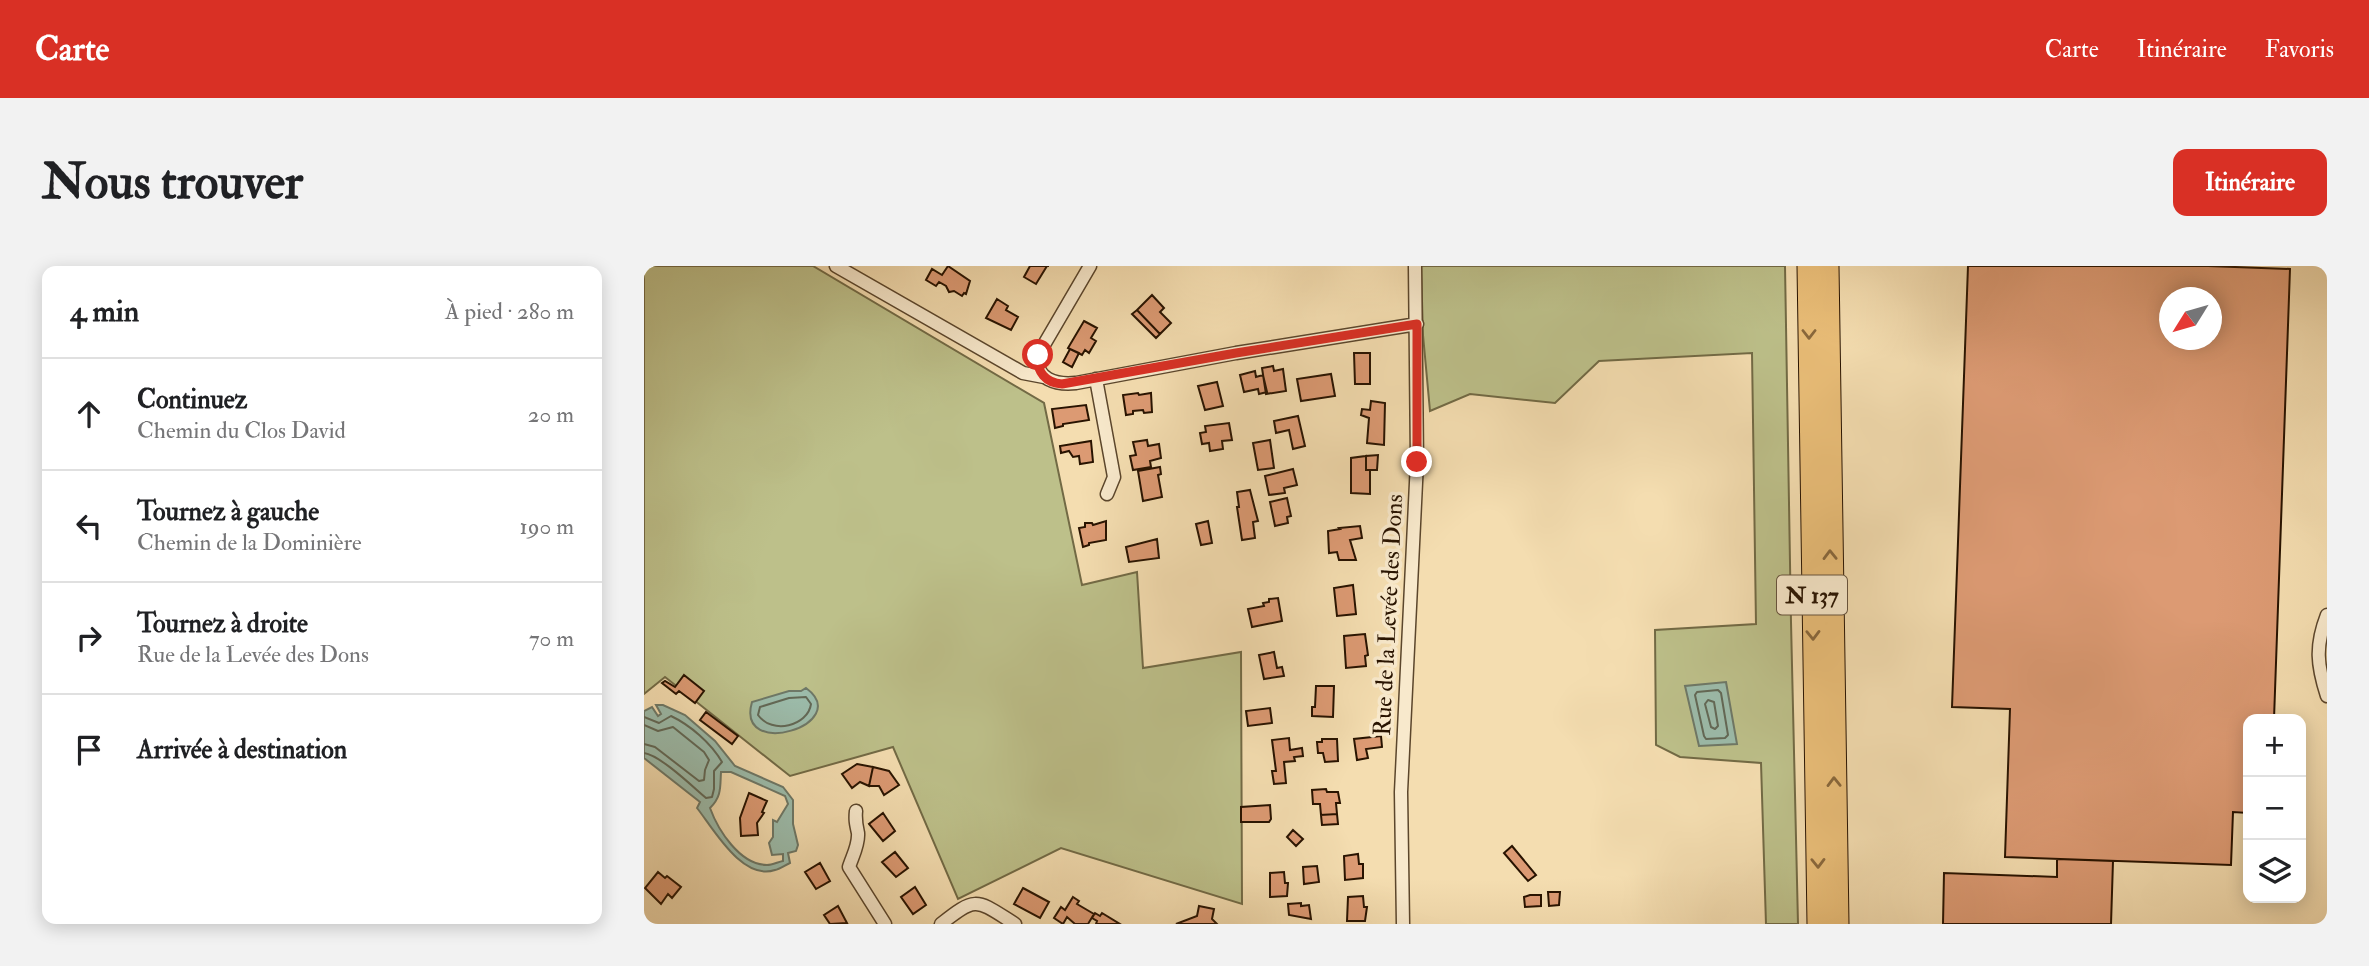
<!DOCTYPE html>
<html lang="fr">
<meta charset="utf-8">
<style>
:root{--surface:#fff;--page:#f2f2f2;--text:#202124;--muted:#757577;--line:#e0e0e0;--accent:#d93025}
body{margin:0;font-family:"IM FELL Double Pica",serif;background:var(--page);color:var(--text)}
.controls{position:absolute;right:21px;bottom:21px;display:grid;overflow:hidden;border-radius:14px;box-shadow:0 4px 18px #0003}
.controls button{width:63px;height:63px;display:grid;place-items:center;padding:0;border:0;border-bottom:2px solid var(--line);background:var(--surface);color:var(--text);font:35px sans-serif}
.compass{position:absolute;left:1515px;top:21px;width:63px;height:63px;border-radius:50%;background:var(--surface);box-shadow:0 4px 18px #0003;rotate:233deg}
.stop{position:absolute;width:21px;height:21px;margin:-16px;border:5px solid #d93025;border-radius:50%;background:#fff}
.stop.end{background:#d93025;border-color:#fff;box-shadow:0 2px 7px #0008}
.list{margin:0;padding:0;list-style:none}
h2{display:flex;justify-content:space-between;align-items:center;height:91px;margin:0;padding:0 28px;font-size:30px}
h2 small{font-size:23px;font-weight:400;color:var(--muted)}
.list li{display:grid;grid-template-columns:46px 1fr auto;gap:21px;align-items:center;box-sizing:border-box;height:112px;padding:0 28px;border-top:2px solid var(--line)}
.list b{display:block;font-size:26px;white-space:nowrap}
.list p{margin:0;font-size:23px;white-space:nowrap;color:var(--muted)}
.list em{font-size:23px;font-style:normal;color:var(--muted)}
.icon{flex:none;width:38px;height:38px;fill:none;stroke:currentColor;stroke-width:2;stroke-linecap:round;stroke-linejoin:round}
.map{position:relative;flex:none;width:1683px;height:658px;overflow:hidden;border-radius:14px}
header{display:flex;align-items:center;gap:42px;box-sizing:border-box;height:98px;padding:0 35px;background:var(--accent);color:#fff}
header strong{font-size:33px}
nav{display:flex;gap:38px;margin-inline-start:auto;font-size:24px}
.intro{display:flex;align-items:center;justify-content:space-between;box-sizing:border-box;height:168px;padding:0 42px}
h1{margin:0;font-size:49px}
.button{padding:18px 32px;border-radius:14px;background:var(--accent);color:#fff;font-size:24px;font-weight:700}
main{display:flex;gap:42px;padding:0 42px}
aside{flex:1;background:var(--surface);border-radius:14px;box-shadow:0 4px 18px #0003}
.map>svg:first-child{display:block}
.green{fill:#bdc08a;stroke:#726a45;stroke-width:2}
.water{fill:#9cbcab;stroke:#6e7867;stroke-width:2;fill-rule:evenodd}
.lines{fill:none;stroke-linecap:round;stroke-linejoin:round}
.shore{stroke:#626856;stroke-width:2}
.building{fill:#dc9a73;stroke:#281300;stroke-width:2;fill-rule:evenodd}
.street-casing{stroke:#5b462c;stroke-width:15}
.highway-casing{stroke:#281300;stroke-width:25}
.street{stroke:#f8e9cc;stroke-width:12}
.highway{stroke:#eabe78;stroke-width:23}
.oneway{stroke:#89683c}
.route{stroke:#d93025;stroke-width:9}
.labels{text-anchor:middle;stroke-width:7;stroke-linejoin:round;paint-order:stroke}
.shield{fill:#f8e9cc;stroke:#66533d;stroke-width:2}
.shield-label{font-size:23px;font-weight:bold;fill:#281300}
.street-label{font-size:24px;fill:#281300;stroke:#f8e9cc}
</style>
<header>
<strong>Carte</strong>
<nav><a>Carte</a><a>Itinéraire</a><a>Favoris</a></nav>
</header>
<div class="intro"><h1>Nous trouver</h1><a class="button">Itinéraire</a></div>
<main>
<aside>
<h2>4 min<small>À pied · 280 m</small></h2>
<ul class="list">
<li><svg class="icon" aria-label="ahead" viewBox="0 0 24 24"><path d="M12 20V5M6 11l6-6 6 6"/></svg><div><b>Continuez</b><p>Chemin du Clos David</p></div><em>20 m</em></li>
<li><svg class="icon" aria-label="left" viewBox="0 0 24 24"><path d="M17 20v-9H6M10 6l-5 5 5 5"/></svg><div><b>Tournez à gauche</b><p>Chemin de la Dominière</p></div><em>190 m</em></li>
<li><svg class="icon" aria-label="right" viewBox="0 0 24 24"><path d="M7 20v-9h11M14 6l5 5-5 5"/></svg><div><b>Tournez à droite</b><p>Rue de la Levée des Dons</p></div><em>70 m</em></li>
<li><svg class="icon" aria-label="arrive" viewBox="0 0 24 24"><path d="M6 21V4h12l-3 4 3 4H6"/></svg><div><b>Arrivée à destination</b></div></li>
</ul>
</aside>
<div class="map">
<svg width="1683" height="658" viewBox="0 0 1683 658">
<rect width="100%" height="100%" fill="#f4ddb0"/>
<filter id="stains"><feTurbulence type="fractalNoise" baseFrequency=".00286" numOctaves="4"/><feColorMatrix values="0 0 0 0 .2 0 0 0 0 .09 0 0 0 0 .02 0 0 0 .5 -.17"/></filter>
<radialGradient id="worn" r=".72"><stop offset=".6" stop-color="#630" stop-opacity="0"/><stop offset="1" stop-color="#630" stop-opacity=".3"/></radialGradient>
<path class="green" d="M0,0H169L400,137L438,319L493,306L499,402L597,386L598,638L417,582L314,633L249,481L146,510L21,411L0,428Z
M777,0H1141L1147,356L1154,658H1122L1117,497L1036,491L1012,479L1011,364L1112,358L1108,87L955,95L911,137L826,128L786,145L779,69Z"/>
<path class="water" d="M1082,416L1093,478L1055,480L1041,420Z
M162,422C211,458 91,495 108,436L145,425H157Z
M12,439H19L41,449L71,475L91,500L139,521L149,534V558L154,579L152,585L144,587L146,597C141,599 136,603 131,604C98,615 69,562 53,542L56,536L0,492V445L8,441L14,450L17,448ZM77,506H87L141,530L144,538L133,556L129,554V571L125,577L128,589L139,588V595C134,596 128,599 123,599C96,599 74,564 66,542C78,530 76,521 77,506Z"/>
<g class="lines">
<path class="shore" d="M1074,424L1077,427L1084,469L1081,472L1062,473L1060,470L1051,429L1053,426Z
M162,431L167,438C164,460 128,469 114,449L116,441L145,432Z
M1064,434L1070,436L1074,460L1071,463L1067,461L1061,438Z
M0,451L15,457L27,450C46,459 67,477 78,496L70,505V523L68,531L62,532C49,521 16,489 0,487
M0,459L14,465L29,461L60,486L65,494L61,504L60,514L55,515L11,481L0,478"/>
</g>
<path class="building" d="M304,0L326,15L322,28L320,27L318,30L310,25L305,26L302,20L295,16L292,20L282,14L288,3L298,9Z
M386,0H405H403L392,18L380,11Z
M1324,0H1564L1646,3L1630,453H1604V547L1589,546L1587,599L1361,591L1366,443L1308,441ZM1526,32H1568V74H1526Z
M508,29L520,42L516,46L527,57L516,68L493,44Z
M353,33L364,40L362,44L374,51L367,64L342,52Z
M493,44L516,68L512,72L488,48Z
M440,55L453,62L447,72L452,75L445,87L441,84L438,89L424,82Z
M426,83L435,87L428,101L419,96Z
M710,87H726V118H711Z
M629,100L630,105L639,103L642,125L622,128L618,102Z
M611,105L612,111L619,109L623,126L615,128L614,123L600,126L596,109Z
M687,108L691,130L657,135L653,113Z
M573,116L579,140L561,144L554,120Z
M494,127L495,129L507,127L508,146L500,147L499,144L489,145V148L482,149L479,129Z
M727,135L741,137L740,179L723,177L725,152L717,149L718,143L726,144Z
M442,139L445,154L419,158V160L411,162L408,143Z
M654,150L661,180L649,183L645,164L632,167L630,155Z
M585,157L588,174L578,175L579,183L566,185L565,177L558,178L556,167L562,166L561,160Z
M503,174L504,180L515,178L517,192L506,195L507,201L489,204L486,190L492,189L489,176Z
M626,174L630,202L614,204L609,177Z
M447,175L449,196L436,198L435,190L429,191L425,185L417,187L416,180Z
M734,189L733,204H722V190Z
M722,190V204H726V228L707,227V192Z
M516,201L517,208L514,209L518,231L499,235L494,205Z
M649,203L653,219L640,222L641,227L625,229L621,210Z
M606,224L614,255L609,256L611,272L598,274L593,241H595L593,226Z
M643,232L647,250L643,251L644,257L631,260L626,236Z
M462,255V274L445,277V279L439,281L435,262L441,261V257H448L449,259Z
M564,255L568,277L557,279L552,258Z
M716,260L718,272L706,274L712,294H695L693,286L685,287L684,265L696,263L695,262Z
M513,273L515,292L485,296L482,281Z
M709,319L712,348L693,350L690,322Z
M634,332L638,355L608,361L604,343L620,340L619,337L625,336V333Z
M721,368L724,389L721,390L722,400L702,402L700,370Z
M630,386L633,402L638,401L640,410L620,413L615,389Z
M40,409L60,425L51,437L35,425L32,428L18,417L21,415L31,421Z
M672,420H690L689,451L668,450V441H671Z
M626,442L628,457L604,460L602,445Z
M62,446L94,470L88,478L56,454Z
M737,470L738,481L722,483L724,492L713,494L710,473Z
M645,472L646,484L658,482L659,490L650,491L651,495L640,496L642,517L630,518L628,505H632L628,474Z
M678,473H693L694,495L681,496L679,487H674L673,476H678Z
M213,498L229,501L225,520L216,516L208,522L198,508Z
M229,501L245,505L255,519L240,529L235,520H225Z
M682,523L683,526H694L696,537H692L693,548L677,549L676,538H669L668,524Z
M105,527L123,535L118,546L120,547L113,557L114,569L97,570L96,552Z
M626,539L627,553L625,556H597V541Z
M239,547L251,565L239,575L225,558Z
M693,548L694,558L678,559L677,549Z
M649,564L659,573L652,580L643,571Z
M868,580L892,609L884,615L860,587Z
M251,586L264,602L252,611L238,596Z
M714,588L715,598H719V612L701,614L700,590Z
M1413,593L1469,595L1467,658H1299L1300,607L1413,611Z
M176,597L186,615L172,623L161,606Z
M673,600L675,616L660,618L659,601Z
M14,606L21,612L23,610L37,621L28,632L24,628L17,638L1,622Z
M640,606L641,617H644L643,630L626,631V607Z
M271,621L282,639L269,648L257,631Z
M379,622L405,636L396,652L370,638Z
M904,626H916L915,639L905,640Z
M886,629H897V640L881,641L880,631Z
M719,630L720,641H723L721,655H703L704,631Z
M429,631L435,635L433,638L450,648L444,658H431L423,651L419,658L410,652L417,641L421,644Z
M657,637V640L665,639L667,653L645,649L644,638Z
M194,640L203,657L186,658L180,649Z
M555,640L570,643L568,653L573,658H532L553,650Z
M451,647L456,650L458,647L476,658H452L453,655L448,652Z"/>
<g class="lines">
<defs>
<path id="street" d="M192,0L379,107L400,111
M446,0L394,89C390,114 413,119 432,117L592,87L773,58
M452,113L470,211L463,228
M1683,349C1671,380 1673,399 1683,430
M212,545C211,554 212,558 214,567C215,579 208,591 205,601L241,658
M297,658C333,629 333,634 371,658
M759,658L757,526L773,196L771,0"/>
<path id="highway" d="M1165,0L1175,658
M1183,0L1193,658"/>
</defs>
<use href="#street" class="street-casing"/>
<use href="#highway" class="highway-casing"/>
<use href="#street" class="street"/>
<use href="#highway" class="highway"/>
</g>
<defs><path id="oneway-chevron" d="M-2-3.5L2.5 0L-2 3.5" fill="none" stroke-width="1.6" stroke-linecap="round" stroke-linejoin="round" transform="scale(1.75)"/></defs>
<g class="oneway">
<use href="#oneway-chevron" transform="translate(1165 68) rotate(90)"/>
<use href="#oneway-chevron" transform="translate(1186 289) rotate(-91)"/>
<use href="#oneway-chevron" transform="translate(1169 369) rotate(89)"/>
<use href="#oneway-chevron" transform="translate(1190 516) rotate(-91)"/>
<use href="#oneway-chevron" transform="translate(1174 597) rotate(89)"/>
</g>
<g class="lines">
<path class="route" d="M394,89C392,106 402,117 418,118L592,87L773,58V196"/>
</g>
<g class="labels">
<rect class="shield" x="1133" y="309.5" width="70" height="39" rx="5"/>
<g class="shield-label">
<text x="1168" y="337">N 137</text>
</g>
<g class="street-label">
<text transform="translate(744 349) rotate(-87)" y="8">Rue de la Levée des Dons</text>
</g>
</g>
<rect width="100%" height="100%" filter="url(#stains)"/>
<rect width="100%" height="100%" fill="url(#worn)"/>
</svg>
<div class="controls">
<button>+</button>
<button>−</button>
<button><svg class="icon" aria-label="layers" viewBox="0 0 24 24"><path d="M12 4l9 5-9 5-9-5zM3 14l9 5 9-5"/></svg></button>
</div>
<svg class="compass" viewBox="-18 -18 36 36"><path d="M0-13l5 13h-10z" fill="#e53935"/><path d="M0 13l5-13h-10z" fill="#757577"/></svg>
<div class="stop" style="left:394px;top:89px"></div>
<div class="stop end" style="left:773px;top:196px"></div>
</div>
</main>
